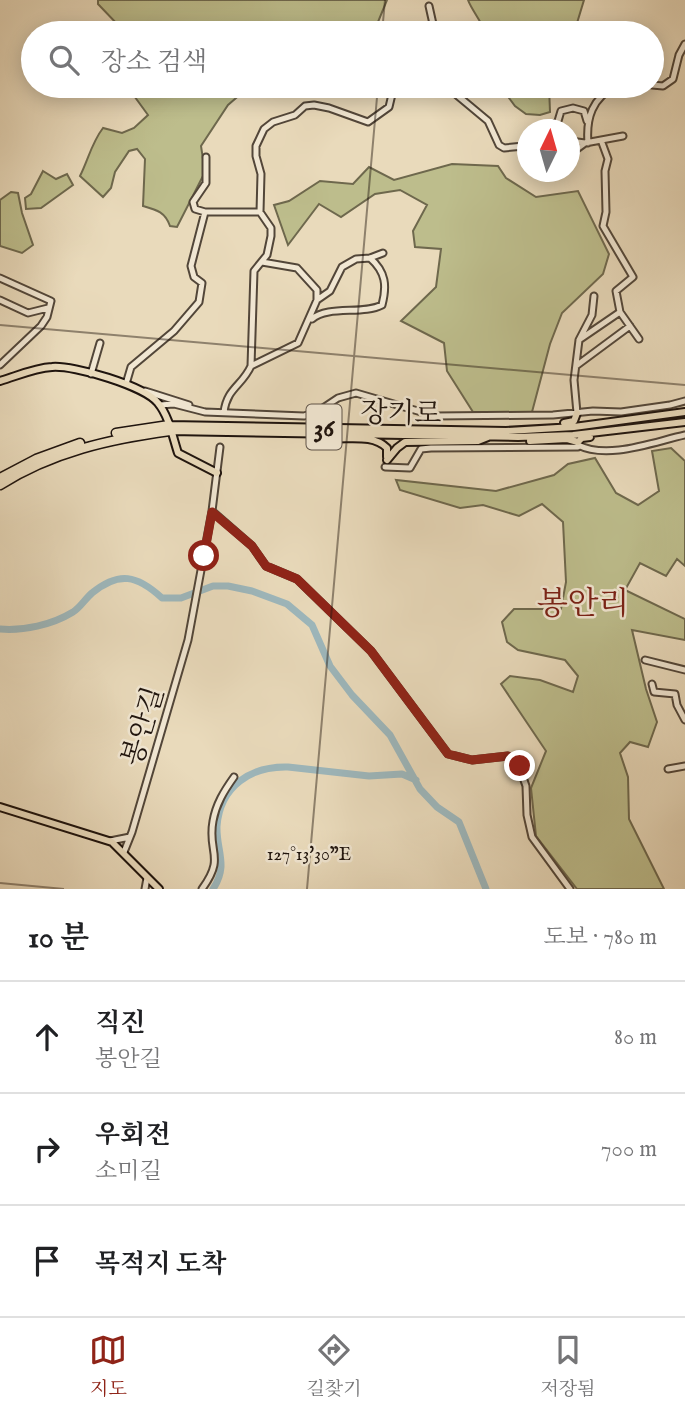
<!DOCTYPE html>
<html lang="ko">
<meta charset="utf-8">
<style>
:root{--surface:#fff;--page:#f6f6f6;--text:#202124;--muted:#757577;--line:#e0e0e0;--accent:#8f2418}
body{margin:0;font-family:"IM FELL English","Noto Serif KR",serif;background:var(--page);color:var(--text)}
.compass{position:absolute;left:517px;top:119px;width:63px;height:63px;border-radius:50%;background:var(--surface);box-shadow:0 4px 18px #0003;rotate:5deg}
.stop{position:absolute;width:21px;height:21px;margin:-16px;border:5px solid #8f2418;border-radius:50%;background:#fff}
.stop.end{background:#8f2418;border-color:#fff;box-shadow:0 2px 7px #0008}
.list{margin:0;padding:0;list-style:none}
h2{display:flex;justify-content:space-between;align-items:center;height:91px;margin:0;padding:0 28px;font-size:30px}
h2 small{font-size:23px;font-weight:400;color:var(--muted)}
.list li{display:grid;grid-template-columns:46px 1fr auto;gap:21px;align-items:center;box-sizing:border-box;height:112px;padding:0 28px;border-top:2px solid var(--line)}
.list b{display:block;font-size:26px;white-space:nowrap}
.list p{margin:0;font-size:23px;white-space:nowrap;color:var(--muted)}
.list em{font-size:23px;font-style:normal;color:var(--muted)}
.icon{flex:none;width:38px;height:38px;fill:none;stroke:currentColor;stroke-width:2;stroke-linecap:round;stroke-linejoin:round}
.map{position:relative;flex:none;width:685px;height:889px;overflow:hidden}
.search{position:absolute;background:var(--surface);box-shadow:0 4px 18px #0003;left:21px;right:21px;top:21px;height:77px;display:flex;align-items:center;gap:18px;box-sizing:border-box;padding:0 24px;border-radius:38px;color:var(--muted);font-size:26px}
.sheet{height:427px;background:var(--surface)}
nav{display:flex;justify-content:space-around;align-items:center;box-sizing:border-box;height:98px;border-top:2px solid var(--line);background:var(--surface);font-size:19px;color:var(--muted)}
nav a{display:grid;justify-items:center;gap:4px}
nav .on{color:var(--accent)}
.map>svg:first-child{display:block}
.green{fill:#bdbd8c;stroke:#6e684d;stroke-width:2}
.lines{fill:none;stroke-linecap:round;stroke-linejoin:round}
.river{stroke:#9db7bc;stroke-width:7}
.minor-casing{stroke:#524639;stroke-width:9}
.major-casing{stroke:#1f140e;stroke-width:10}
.highway-casing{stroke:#1f140e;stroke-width:11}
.minor{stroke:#f1e7d3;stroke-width:5}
.major{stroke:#e9dabb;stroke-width:6}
.highway{stroke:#e9dabb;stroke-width:8}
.route{stroke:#8f2418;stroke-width:9}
.ticks{fill:none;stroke:#1f140e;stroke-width:2;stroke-opacity:0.45}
.labels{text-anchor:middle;stroke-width:5;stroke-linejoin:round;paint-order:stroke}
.shield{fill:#f1e7d3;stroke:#5e5349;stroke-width:2}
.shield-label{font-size:26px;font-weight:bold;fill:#1f140e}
.street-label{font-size:28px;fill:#1f140e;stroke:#f1e7d3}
.quarter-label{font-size:32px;fill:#7a1f14;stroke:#f1e7d3}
.ticks-label{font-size:18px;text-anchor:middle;fill:#1f140e;stroke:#f1e7d3;stroke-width:5;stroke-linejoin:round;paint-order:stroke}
</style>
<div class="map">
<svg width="685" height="889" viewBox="0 0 685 889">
<rect width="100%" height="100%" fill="#e9dabb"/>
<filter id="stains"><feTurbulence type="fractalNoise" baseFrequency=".00286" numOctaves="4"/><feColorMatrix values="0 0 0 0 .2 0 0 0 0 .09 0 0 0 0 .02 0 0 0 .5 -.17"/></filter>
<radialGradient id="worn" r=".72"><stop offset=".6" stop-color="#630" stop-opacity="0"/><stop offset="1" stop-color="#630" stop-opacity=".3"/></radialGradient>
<path class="green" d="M98,0H387L378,22L359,33H120L121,28L98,4Z
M468,0H584L574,33H485C483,23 472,11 468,0Z
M117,86H250L228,105L201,146L205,172L177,227L170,226C165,212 157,210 143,206L145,159L137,149L129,151L115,172L111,188L103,197L80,176C88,160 92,142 103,128L122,133L134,128L148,115L129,89Z
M480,86H549L550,112L540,115L526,114L515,106L506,94Z
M452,164L498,166L506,178L536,197L578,191L609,254L603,274L562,313L550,344L532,412H473L447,371L444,343L401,321L436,287L441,249L415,247L413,231L427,205L400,190L375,194L341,217L319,204L288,245L274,205L289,201L320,181L353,184L369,167L394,180Z
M43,171L56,179L67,174L73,185L41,208L26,209L25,198L31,194Z
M11,192L18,193L22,213L33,245L22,253L0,246V200Z
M671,448L685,461V566L677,559L666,576L640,563L625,590L685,619V640L632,630L646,689L657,722L648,747L630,742L620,753L628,777L629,819L664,889H577L536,836L531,788L546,751L501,684L510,676L540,680L573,692L578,676L565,660L518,650L507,642L502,622L514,609H561L566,582L563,522L542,504L519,516L483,505L460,508L400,490L396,480L496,491L554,475L568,464L595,458L616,493L638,505L659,491L652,451Z"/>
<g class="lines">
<path class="river" d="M0,629C23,631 52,625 73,612C80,608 85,599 92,593C119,571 137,575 162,598H181L213,586H228L252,591L287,604L312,625L330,666L352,695L390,735L420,789L437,807L459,822L486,889
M213,889C229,865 216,851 217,826C220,786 251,766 288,767L369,776L402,774L416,780"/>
<defs>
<path id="minor" d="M429,6L435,33
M382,33H384
M652,85L663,86L673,79L679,55L685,44
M446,86L488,121L499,145L504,148L524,146L528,148
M553,126L558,121L561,111L573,108L584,111L587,121
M570,141L585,143L623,136
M588,143C586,118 592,98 616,86
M570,154L585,143
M206,157V183L193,202L195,209L205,212H260
M262,262L297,268L317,290V300
M0,278L51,301L47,317L41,326L0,365
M0,300L28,313L48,308
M620,312L639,339
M312,319C328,305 363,315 382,305C387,286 386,272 370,258
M579,340L620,312L616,291L633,277L603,226L606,212L605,171L608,159L601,140
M251,366L298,343L317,300L330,291L342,267L356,259L370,258L383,253
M576,366L630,326
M91,374L100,343
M126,384L131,367L174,331L199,302L202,283L194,277L191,266L205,212
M145,391L189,405
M160,405L174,404L205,412L304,416L317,412L338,398L356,393L435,416L553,415L593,411L621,412L670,405L685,401
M224,412C227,388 242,386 251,366L254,271L267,255L271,236V228L260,212L261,174L256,156V146L264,129L273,122L295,115L305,106L314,105L329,108L368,122L389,107L394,86
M577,413L574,380L579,340L592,315L594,296
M578,445C608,460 653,442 685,435
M385,467L410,468L421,449L431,448L578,447
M212,511L252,546L266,566L297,579L371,651L448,754L472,760L508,756L517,760L526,786L527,815L532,837L570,889
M645,660L685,670
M652,684L654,692L675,694L677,705L685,720
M668,769L685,766
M110,841L130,837
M124,852L132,832L188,640L212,511L220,447
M145,889L147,878
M202,889C226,856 207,853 213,821C216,804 224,791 234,777"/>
<path id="major" d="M0,381C17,376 34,368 52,367C74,365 145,386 158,403C169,416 173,438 178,453L217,473
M564,423L574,421L577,413
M169,425L506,431L574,427L685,412
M170,431L518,437L573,435L685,422
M310,433C333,446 368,429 387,448V457
M530,441L567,439L578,442L582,438L590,437
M387,460L397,448L405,442L478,441L488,437
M0,807L112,842L159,889"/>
<path id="highway" d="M116,433L169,425
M0,478L36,459L80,443
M0,485C52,452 110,439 170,431"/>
</defs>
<use href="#minor" class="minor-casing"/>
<use href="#major" class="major-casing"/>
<use href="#highway" class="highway-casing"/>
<use href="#minor" class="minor"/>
<use href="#major" class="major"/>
<use href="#highway" class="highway"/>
</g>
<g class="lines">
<path class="route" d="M204,556L212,512L252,546L266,566L297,579L371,651L448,754L472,760L508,756L517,761L520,766"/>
</g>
<path class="ticks" d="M382,33L385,0M0,325L685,385M0,883L64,889M307,889L378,86"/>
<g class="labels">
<rect class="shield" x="306.5" y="404.5" width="35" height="45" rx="5"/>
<g class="shield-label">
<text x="324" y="436">36</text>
</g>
<g class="street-label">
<text transform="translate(401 412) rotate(1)" y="10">장기로</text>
<text transform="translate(142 726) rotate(-73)" y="10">봉안길</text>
</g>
<g class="quarter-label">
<text x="583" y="614">봉안리</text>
</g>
</g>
<g class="ticks-label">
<text x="309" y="860">127°13'30"E</text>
</g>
<rect width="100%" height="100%" filter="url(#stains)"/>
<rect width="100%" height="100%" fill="url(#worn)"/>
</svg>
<svg class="compass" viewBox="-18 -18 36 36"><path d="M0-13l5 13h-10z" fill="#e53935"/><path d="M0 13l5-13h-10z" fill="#757577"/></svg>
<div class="stop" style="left:204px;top:556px"></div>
<div class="stop end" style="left:520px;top:766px"></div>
<div class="search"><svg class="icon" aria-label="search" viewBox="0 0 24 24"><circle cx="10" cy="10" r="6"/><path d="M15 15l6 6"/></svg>장소 검색</div>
</div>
<section class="sheet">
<h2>10 분<small>도보 · 780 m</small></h2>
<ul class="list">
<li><svg class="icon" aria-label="ahead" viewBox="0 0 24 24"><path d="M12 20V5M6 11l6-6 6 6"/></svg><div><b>직진</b><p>봉안길</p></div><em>80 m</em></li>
<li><svg class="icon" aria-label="right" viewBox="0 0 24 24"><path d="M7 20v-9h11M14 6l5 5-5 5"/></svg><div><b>우회전</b><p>소미길</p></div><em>700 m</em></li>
<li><svg class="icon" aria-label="arrive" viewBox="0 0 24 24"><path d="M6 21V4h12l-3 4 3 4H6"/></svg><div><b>목적지 도착</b></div></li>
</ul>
</section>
<nav>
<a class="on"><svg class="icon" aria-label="map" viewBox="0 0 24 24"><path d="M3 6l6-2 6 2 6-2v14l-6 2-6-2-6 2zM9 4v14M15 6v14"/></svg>지도</a>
<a><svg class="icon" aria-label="directions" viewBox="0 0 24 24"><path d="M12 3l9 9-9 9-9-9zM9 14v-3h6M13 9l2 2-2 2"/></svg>길찾기</a>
<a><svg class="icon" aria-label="saved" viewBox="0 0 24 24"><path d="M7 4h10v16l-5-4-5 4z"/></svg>저장됨</a>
</nav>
